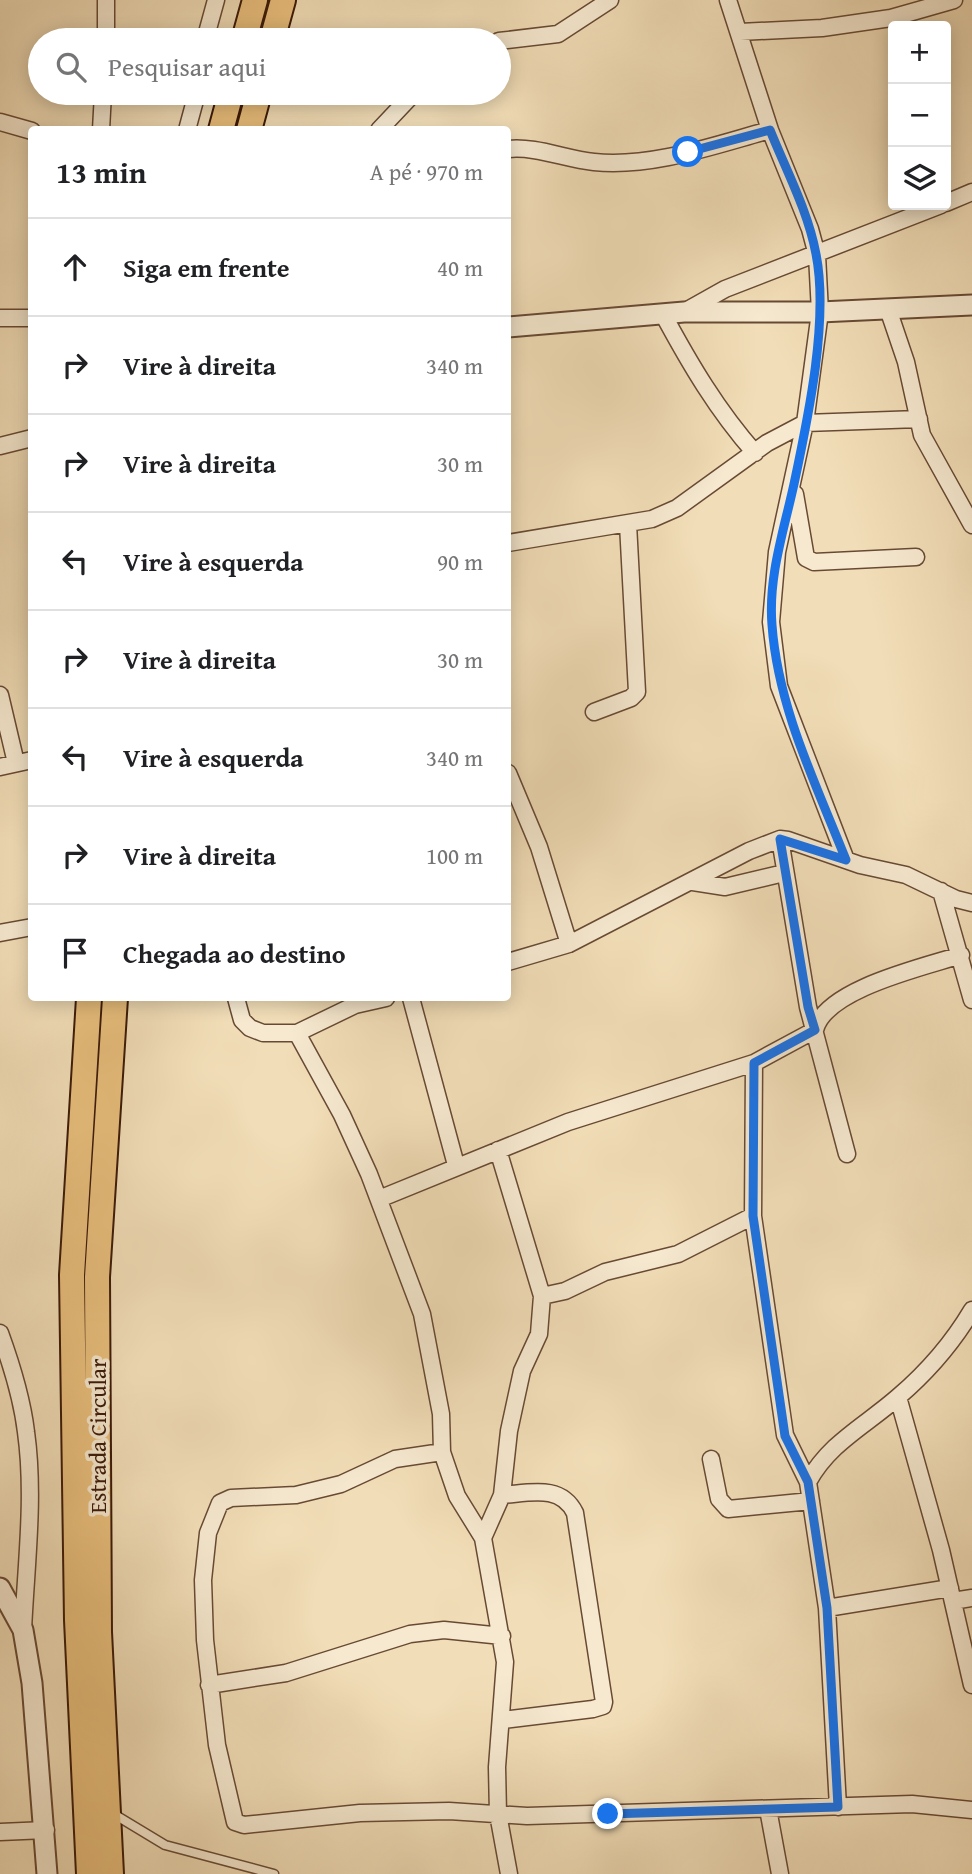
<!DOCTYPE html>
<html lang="pt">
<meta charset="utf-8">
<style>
:root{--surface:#fff;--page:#f6f6f6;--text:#202124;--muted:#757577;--line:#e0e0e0}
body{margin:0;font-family:"Gentium Book Plus",serif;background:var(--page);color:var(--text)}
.controls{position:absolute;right:21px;top:21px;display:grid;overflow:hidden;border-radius:7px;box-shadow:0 4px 18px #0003}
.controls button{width:63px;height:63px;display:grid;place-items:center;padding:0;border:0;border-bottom:2px solid var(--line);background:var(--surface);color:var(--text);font:35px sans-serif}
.stop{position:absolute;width:21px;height:21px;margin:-16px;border:5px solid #1a73e8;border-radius:50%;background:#fff}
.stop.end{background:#1a73e8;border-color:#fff;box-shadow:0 2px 7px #0008}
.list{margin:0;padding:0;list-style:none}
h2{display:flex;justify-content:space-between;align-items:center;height:91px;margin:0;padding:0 28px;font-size:30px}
h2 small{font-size:23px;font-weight:400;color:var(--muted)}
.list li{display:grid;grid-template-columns:46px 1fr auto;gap:21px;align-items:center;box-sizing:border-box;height:98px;padding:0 28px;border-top:2px solid var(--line)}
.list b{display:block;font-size:26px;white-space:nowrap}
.list em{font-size:23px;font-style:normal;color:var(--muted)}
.icon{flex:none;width:38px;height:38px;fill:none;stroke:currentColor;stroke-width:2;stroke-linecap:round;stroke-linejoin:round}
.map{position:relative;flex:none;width:972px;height:1874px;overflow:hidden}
.search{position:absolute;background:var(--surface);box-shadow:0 4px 18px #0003;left:28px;top:28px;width:483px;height:77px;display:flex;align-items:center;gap:18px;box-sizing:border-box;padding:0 24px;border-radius:38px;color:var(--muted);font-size:26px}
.panel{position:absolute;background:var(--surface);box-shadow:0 4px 18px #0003;left:28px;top:126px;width:483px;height:875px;border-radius:7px}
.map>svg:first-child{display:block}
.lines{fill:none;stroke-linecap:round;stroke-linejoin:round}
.service-casing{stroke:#684a34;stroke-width:11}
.minor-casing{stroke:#684a34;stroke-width:19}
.tertiary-casing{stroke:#684a34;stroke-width:23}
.primary-casing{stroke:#3a1908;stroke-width:28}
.service{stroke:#f6e9d0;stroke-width:8}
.minor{stroke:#f6e9d0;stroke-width:16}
.tertiary{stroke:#f6e9d0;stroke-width:19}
.primary{stroke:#e8be7c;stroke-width:24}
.route{stroke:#1a73e8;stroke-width:9}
.labels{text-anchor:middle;stroke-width:7;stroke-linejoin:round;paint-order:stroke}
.street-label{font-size:23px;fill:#3a1908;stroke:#f6e9d0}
</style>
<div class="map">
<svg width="972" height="1874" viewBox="0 0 972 1874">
<rect width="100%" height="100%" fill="#f1ddb7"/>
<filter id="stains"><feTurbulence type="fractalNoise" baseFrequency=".00286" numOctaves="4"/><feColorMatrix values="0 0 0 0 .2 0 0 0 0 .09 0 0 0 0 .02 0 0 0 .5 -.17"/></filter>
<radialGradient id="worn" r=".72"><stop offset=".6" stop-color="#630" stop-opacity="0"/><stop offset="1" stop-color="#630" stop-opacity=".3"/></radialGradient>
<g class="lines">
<defs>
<path id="service" d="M112,1813L165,1845L274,1874"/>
<path id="minor" d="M106,0V40
M728,0L770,130L810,229L817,255L820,312L805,423L777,552L771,622L779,686L846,860
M740,32L822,28L891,18L954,0
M205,40L216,0
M499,41L558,34L610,0
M0,122L32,131
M101,130L103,93
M187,130L197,93
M379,130L414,93
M508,149C536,146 565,159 594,162C652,168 715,145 770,130
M946,203L972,192
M888,309L906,362L922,435L972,525
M684,312L725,289L941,205
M663,314C690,364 717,410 755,453
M0,318H32
M0,446L32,438
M795,494L806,558L814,562L916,557
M508,543L652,519L677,508L767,443L805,423L919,419
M0,695L16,763
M594,712L631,698L637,692L628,524
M0,767L32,760
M508,773L539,847L569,944
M780,839L808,1007L847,1154
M693,882L725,887L784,873
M941,891L972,1000
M0,933L32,927
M508,962L569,944L749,851L780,839L788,840L860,865L906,875L956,899L972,903
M236,998L242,1020L250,1028L263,1033H297L355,1005L386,998
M411,998L456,1165
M297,1033L342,1115L369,1174L422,1314L441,1414L442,1452L457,1496L483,1538L505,1662L497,1767L498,1814L509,1874
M754,1063L753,1216L785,1435L808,1482L827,1608L838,1807
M379,1199L568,1122L754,1063L815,1030C825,989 924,967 961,955
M542,1296L565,1291L605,1272L678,1254L753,1216
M0,1333C12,1366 22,1398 26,1432C35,1496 26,1565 23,1630
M898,1397L941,1550L972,1685
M442,1452L395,1459L341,1484L296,1495L231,1498L220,1503L208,1533L203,1580L205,1640L217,1745L235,1822L244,1825L360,1813L449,1811L527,1816L912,1804L972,1810
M711,1459L719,1499L728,1509L811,1501
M808,1482C829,1443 865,1426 898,1397C926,1373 953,1342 972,1310
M502,1495C530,1493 561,1484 575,1513L604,1702L603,1706L593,1709L503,1720
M483,1538L502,1495L509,1431L522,1371L539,1334L542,1296L498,1150
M953,1601L972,1598
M827,1608L950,1588
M209,1685L286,1673L410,1634L444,1630L502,1636
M768,1809L780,1874
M0,1832L46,1830"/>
<path id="tertiary" d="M508,327L684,312H820L972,305
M0,1588L23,1630L32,1683L47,1874"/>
<path id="primary" d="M244,40L255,0
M272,40L283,0
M221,130L231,93
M249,130L259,93
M89,1874L77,1620L72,1275L89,998
M111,1874L99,1632L97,1277L115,998"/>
</defs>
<use href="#service" class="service-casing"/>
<use href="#minor" class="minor-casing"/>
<use href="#tertiary" class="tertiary-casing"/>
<use href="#primary" class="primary-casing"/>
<use href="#service" class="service"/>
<use href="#minor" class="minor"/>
<use href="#tertiary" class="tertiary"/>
<use href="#primary" class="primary"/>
</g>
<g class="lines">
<path class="route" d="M608,1814L838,1807L827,1608L808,1482L785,1436L753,1216L754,1063L815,1030L808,1007L780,839L846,860C816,784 778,708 772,625C768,577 784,530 794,484C808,418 829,320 816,254C808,211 786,170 770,130L688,152"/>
</g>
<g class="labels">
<g class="street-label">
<text transform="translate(98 1436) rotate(-90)" y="8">Estrada Circular</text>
</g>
</g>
<rect width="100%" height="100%" filter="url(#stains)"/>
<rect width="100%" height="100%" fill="url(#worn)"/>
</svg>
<div class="controls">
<button>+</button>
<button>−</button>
<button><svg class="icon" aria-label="layers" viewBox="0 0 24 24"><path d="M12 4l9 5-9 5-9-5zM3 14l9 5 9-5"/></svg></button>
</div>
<div class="stop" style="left:688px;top:152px"></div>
<div class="stop end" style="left:608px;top:1814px"></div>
<div class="search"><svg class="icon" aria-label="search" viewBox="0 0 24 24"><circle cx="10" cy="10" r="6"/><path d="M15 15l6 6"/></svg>Pesquisar aqui</div>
<section class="panel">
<h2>13 min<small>A pé · 970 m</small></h2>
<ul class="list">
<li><svg class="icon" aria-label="ahead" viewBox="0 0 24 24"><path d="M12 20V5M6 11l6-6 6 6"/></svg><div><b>Siga em frente</b></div><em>40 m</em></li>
<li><svg class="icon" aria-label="right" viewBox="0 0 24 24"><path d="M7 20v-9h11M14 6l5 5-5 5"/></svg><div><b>Vire à direita</b></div><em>340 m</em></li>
<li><svg class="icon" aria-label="right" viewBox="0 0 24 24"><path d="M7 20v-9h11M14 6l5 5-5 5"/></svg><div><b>Vire à direita</b></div><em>30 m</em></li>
<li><svg class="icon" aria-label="left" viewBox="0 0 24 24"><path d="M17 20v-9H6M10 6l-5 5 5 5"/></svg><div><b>Vire à esquerda</b></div><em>90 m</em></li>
<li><svg class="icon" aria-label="right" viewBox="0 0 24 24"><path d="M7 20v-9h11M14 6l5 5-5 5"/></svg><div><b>Vire à direita</b></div><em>30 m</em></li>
<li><svg class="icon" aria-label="left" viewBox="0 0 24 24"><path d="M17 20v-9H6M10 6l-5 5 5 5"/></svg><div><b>Vire à esquerda</b></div><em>340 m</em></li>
<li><svg class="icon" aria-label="right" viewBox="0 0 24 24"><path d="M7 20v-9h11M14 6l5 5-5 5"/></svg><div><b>Vire à direita</b></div><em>100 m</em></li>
<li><svg class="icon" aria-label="arrive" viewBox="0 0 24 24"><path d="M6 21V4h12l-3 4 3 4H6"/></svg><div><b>Chegada ao destino</b></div></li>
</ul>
</section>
</div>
